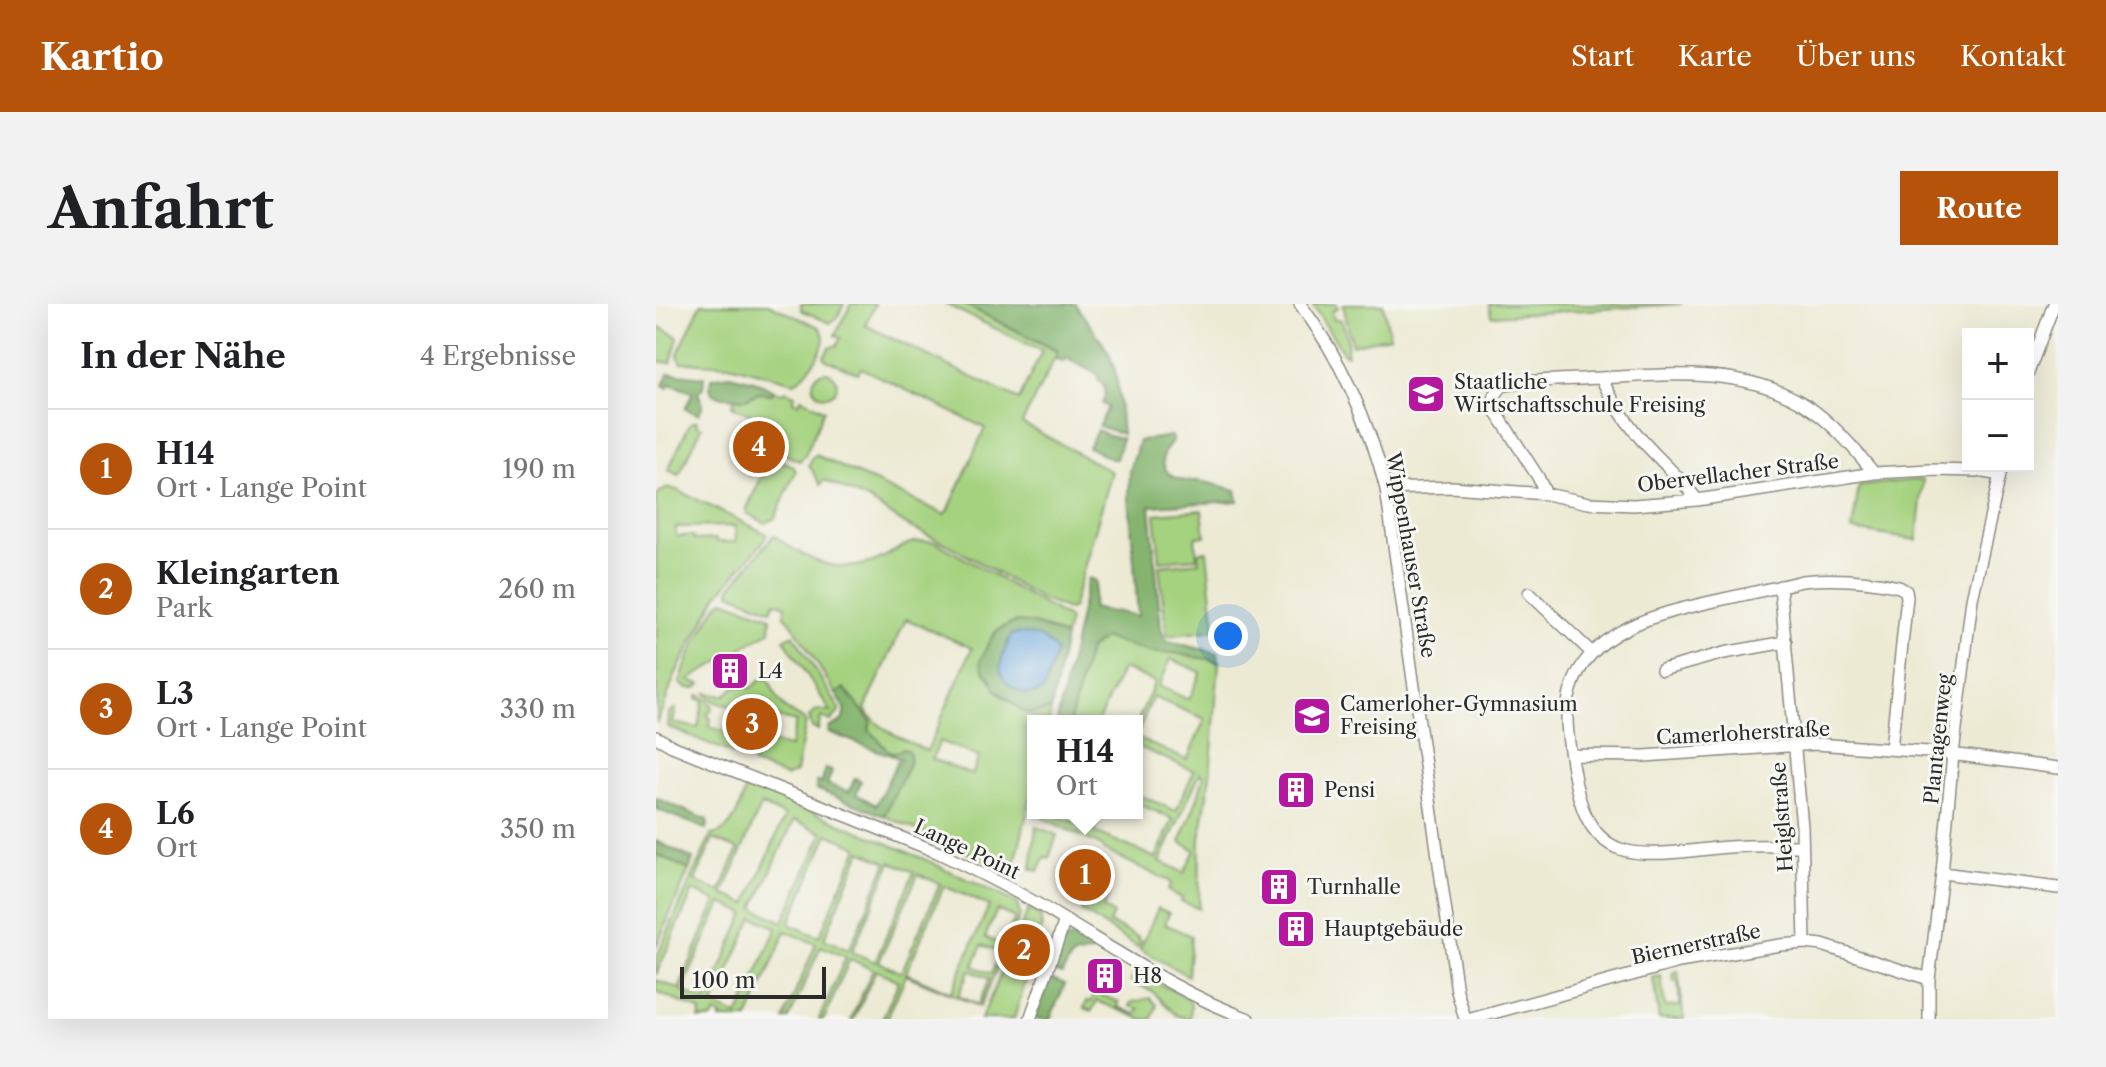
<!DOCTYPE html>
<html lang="de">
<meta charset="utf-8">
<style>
:root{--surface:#fff;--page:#f2f2f2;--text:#202124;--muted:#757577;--line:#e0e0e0;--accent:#b45309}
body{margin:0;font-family:"Libre Caslon Text",serif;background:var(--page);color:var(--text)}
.controls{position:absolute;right:24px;top:24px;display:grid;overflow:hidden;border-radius:0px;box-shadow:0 8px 32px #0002}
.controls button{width:72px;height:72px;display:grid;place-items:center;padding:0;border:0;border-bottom:2px solid var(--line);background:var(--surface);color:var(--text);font:40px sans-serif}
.scale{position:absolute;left:24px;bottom:20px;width:146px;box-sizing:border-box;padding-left:8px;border:4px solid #2b2b2b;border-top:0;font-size:22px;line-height:28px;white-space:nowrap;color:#2b2b2b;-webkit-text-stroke:6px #f6f6f2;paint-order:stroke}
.you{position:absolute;left:572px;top:332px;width:28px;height:28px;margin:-20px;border:6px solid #fff;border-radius:50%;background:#1a73e8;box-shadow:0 0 0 12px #1a73e833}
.badge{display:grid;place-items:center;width:52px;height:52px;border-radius:50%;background:var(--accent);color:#fff;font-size:26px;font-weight:700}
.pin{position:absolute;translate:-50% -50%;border:4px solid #fff;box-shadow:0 2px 8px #0006}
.popup{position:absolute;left:371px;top:411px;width:116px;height:104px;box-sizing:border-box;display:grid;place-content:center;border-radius:0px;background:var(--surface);filter:drop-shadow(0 2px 6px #0005);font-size:26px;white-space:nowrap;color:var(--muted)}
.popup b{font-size:30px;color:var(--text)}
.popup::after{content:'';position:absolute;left:50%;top:100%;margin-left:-16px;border:16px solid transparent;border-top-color:var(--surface)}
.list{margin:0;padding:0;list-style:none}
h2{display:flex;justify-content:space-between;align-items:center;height:104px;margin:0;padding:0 32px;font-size:34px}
h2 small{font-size:26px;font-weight:400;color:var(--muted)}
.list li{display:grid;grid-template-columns:52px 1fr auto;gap:24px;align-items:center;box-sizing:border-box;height:120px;padding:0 32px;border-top:2px solid var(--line)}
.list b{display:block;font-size:30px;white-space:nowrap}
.list p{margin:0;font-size:26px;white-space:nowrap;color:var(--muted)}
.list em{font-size:26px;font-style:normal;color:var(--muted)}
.map{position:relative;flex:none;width:1402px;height:715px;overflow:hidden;border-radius:0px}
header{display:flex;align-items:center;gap:48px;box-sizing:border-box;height:112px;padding:0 40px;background:var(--accent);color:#fff}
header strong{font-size:38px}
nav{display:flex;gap:44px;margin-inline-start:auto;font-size:28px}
.intro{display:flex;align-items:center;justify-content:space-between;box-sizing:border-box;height:192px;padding:0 48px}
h1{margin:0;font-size:56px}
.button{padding:20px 36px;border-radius:0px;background:var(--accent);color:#fff;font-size:28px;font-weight:700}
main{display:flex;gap:48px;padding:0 48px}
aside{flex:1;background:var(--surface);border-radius:0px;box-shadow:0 8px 32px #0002}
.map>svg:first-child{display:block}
.green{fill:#a5d27f;stroke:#687e55;stroke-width:2;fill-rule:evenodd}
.forest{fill:#84b46e;stroke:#58704c;stroke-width:2;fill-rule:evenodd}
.water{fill:#67a6da;stroke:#496882;stroke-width:2}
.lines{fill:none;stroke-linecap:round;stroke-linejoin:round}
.minor-casing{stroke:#8c8a80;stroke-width:14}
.minor{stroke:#fff;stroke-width:11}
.labels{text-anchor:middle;stroke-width:6;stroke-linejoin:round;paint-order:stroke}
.poi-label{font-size:20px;fill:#2b2b2b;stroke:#f6f6f2;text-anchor:start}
.street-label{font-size:20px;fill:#2b2b2b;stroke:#f6f6f2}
</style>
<header>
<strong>Kartio</strong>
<nav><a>Start</a><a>Karte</a><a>Über uns</a><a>Kontakt</a></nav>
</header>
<div class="intro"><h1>Anfahrt</h1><a class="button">Route</a></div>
<main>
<aside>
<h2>In der Nähe<small>4 Ergebnisse</small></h2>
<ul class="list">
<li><span class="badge">1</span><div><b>H14</b><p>Ort · Lange Point</p></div><em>190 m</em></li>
<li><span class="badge">2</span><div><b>Kleingarten</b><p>Park</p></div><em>260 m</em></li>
<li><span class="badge">3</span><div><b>L3</b><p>Ort · Lange Point</p></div><em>330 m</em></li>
<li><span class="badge">4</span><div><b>L6</b><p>Ort</p></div><em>350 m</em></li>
</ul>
</aside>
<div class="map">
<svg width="1402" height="715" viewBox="0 0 1402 715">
<rect width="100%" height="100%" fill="#f6f6f2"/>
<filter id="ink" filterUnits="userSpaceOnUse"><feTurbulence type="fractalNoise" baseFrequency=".0125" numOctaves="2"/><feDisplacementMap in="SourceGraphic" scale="16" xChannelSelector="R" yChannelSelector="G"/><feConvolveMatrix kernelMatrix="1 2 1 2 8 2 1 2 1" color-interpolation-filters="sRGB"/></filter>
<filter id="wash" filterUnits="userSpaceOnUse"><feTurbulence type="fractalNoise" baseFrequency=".006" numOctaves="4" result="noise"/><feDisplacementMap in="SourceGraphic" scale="32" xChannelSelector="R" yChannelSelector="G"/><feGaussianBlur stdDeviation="1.8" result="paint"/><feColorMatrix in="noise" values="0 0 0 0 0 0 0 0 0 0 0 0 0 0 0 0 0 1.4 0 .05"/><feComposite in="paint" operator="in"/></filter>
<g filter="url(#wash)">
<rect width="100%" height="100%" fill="#edead4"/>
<path class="green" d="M45,0H112L163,23C166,27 168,29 168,35C167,47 149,74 138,78L73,61L25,58L22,52L23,47Z
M145,0H188L181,14L174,19L145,6Z
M195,0H219L209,21L363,96L386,47L289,0H307L402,48L366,119L456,168L416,305L412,306L387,296L291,240L252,222L214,197L168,176L165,181L153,161L156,154L160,151L288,210L292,207L329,124L205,64L202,69L170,56L168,52L173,44L181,41L185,34L179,31Z
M656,0H680L682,4L676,7L678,15H684C691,25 692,39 691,51L688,50Z
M687,0H727L734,32L696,41Z
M833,0H1026L835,12Z
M0,21L22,33L15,59L0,57Z
M157 80a12 12 0 1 1 24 0a12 12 0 1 1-24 0Z
M118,87L126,89L130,87L139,91L137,97L142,99L145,94L168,106L149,152L143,157L124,148L127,140L123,138L128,126L76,102L79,94L90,95L101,89L116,90Z
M39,117H41L40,120L46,123L23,171L12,166L34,119Z
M114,155L119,157L122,155L137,162L140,167L119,214L109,219L91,209V204Z
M1267,175L1261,236L1196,226L1203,182Z
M12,184L21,186L111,230L106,239L61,292L20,369L1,420L0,194L4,188ZM79,222L80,238H61L60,235L38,236L37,232H20V223Z
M546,206L549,232L539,233L541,254L504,257L499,210Z
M118,231C151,257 187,275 228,253C248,242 255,234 280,238L413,315L409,333L389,323L348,322L339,328L331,341L327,365C333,372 336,380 341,387C349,397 364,404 374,410L395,406L393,417H377V484L357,568L356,569L289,538L228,512L253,460L241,447L237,450C226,444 223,434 213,426L215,417L189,385L180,390L135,318L128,311L130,302L119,298L115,306L74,289L75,283ZM250,315L316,344L271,447C248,436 224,427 209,405ZM284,437L323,453L316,471L276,455Z
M551,247L559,326L511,332L503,262L543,258L542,248Z
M68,296L115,313L114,327L33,376L45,380C40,387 29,385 24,379C31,352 47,324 62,300Z
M137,330L183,404V408L175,417L165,413L162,426L156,424L153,413L161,406L175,408L128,335Z
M448,334L497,348L517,349L557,356L563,359L554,472L544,534L543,605L525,597L526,594L512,587L515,578L448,546L446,542L387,514L388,509H402L401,511L433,525L440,509H447L439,528L500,554L517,515L481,499V490L520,507L538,467L481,442V434L531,456L549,415L497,393L481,430V418L499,378L467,364L442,417H414L433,345ZM515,355L545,368L533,396L503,382ZM544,469L548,472L541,496L524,538L539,546L528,569L504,557Z
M107,374L112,375C117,385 121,397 129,404C136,410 144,411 150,418L140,468L130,473L97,460L94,454L117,439L134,443L140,418L85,404L83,398L79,403C68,400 56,400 50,389L68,392L79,383L95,384Z
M42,391L48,393L56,401L55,407L51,410L55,415L53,423L91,433V438L97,440L98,443L83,452L12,423L13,408L20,405L17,419L42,424L47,397L41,394Z
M91,480L268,555L361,599L364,612L324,703L250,671L231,715H226L243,677L220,666L198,715H195L217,665L194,655L168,715H163L190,653L165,642L133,715H128L160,640L130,627L92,715H64L65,712L59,709L56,715H43L45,707L0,688V676L23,685L60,597L37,587L0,671V655L55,531C78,529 85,499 91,480ZM105,501L129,512L91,600L67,590ZM138,516L167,529L127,618L98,604ZM172,530L202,543L163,633L133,620ZM57,535L82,545L64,588L39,577ZM205,547L231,558L193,646L168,635ZM235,558L258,568L219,658L196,648ZM262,570L284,580L245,669L223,658ZM288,582L333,602L295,689L250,669ZM65,599L89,609L50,698L26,687ZM341,606L359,614L347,641L329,633ZM97,613L121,624L82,712L57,701ZM326,641L344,648L335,670L317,662ZM313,666L333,675L322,701L302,692Z
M380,523L401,531L393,554L389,553L382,567L375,565Z
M0,550L33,566L0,643Z
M437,584L452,592L447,605L457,610L453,619L483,633L482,635L485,636L482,643L425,607Z
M502,604L513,609L509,620L535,632L532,672L484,645Z
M373,605L384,612L386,623L358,715H325Z
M479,667L532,695L535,701L534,715L520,711L497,688L475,677Z
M1022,667L1028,715H1003L997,673L1005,672L1009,703L1024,702L1022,678H1018L1017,669Z
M439,689L463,698L462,703L480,710L483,705L474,702L476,698L494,694L501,701L496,715H486L441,697L436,707L428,704L431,697L435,698Z"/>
<path class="forest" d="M308,0H419C430,16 443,31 452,48C464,72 463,103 466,130L443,122L452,103L446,100C450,92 450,80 441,75L443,71L410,54L407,58L399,54L402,47Z
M13,69L48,73L47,83L42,89L47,100L43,110L29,105L36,90V88L14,80L11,85L7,81Z
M73,71L98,77L118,87L116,90L101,89L90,95L67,93L56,89L54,84L55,74Z
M441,126L452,131L466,134L460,155H455L432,143Z
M515,132L517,136C501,153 504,172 530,177C538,178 534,176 542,177C555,179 568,183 580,186L582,197L494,202L505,324L508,333L512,337L562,349L563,359L557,356L517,349H497L448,334L433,345L414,417H401L432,274L440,277L436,304L456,309L458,307L482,312L473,193L474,167L483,137Z
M360,318C379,318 393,325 409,333L395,406L374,410L366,407L339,385L335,375L327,365L324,357C333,337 337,325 360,318ZM356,331L369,390C339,375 340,357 356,331Z
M188,384L215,417L213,426C224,434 226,445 237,450L246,445L251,446L254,450L253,460L228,512L160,485V478L166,479L169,465L176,467L171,480L193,488L199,474L205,477L200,490L220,501L241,458L245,455L172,428L173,424L186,417C191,405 187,400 180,390Z
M0,494L51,516L52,522L50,525L0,505Z
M0,537L37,555L33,566L0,550Z
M415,634L439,643L438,647C415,655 419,645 406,670L394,666L407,638Z
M394,674L409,680L394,715H379Z"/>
<path class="water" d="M360,329C378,330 390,332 400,348L388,385C376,399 346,383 344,366C344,356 350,344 353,335L356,331Z"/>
</g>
<g filter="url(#ink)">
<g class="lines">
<defs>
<path id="minor" d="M644,0C686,56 713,117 730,185L801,687L809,715
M1372,69L1398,0
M945,74C955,94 966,112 980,129C999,153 1023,171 1041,196
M730,185L796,183L890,190L933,199L978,201L1041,196L1218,169L1274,166L1322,167L1344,171
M890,190L882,173L837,103L839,91L846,82C878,75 912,76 944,74C1012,70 1087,63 1148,100C1176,118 1197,143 1218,169
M1124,282L1146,523L1149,639
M873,289L936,349
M1006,366L1068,349L1130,338
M0,433L16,442L281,548C325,569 369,591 410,617C470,653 527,691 593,715
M916,451L988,452L1160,440L1287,449L1402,464
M1146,542C1122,542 1097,541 1073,543C1043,545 991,555 964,545C931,533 922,496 917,465C913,440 907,411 915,386C933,323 1007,309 1063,296C1091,290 1119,284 1146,277C1179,274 1212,276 1243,283L1250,287L1251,293L1235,445
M1286,569L1402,584
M374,715L409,616
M815,715L1023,658L1124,641L1149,639L1166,641L1273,675
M1273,715V675L1286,569L1297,450L1316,295L1346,162"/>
</defs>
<use href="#minor" class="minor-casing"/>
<use href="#minor" class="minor"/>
</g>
</g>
<defs>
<symbol id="school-square" viewBox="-11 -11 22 22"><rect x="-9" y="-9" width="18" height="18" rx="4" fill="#b5179e" stroke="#f6f6f2"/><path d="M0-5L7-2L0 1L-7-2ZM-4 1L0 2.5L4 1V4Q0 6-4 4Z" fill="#fff"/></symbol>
<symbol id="building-square" viewBox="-11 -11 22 22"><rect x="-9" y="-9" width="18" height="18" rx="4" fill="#b5179e" stroke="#f6f6f2"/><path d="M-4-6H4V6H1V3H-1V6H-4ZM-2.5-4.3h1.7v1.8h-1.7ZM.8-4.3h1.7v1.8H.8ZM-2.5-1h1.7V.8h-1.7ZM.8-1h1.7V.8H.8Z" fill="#fff"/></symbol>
</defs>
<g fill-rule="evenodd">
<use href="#school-square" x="748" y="68" width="44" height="44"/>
<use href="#building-square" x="52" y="345" width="44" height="44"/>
<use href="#school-square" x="634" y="390" width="44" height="44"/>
<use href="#building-square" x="618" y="464" width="44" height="44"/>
<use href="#building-square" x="601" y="561" width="44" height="44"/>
<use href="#building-square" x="618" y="603" width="44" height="44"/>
<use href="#building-square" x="427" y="650" width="44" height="44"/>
</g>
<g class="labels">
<g class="poi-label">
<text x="798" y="85">Staatliche<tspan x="798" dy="23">Wirtschaftsschule Freising</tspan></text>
<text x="102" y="374">L4</text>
<text x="684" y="407">Camerloher-Gymnasium<tspan x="684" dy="23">Freising</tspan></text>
<text x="668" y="493">Pensi</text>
<text x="651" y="590">Turnhalle</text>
<text x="668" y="632">Hauptgebäude</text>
<text x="477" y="679">H8</text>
</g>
<g class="street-label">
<text transform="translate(1082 169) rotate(-7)" y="7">Obervellacher Straße</text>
<text transform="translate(755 251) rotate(80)" y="7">Wippenhauser Straße</text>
<text transform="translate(1087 429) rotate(-3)" y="7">Camerloherstraße</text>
<text transform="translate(1282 435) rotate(-84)" y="7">Plantagenweg</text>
<text transform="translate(1126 513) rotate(-94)" y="7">Heiglstraße</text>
<text transform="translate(311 545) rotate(25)" y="7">Lange Point</text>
<text transform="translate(1040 640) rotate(-12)" y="7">Biernerstraße</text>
</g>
</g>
</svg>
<div class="controls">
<button>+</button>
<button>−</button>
</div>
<div class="scale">100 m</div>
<div class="you"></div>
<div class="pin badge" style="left:429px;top:571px">1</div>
<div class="popup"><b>H14</b>Ort</div>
<div class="pin badge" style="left:368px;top:646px">2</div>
<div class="pin badge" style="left:96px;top:420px">3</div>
<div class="pin badge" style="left:103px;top:143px">4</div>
</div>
</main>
